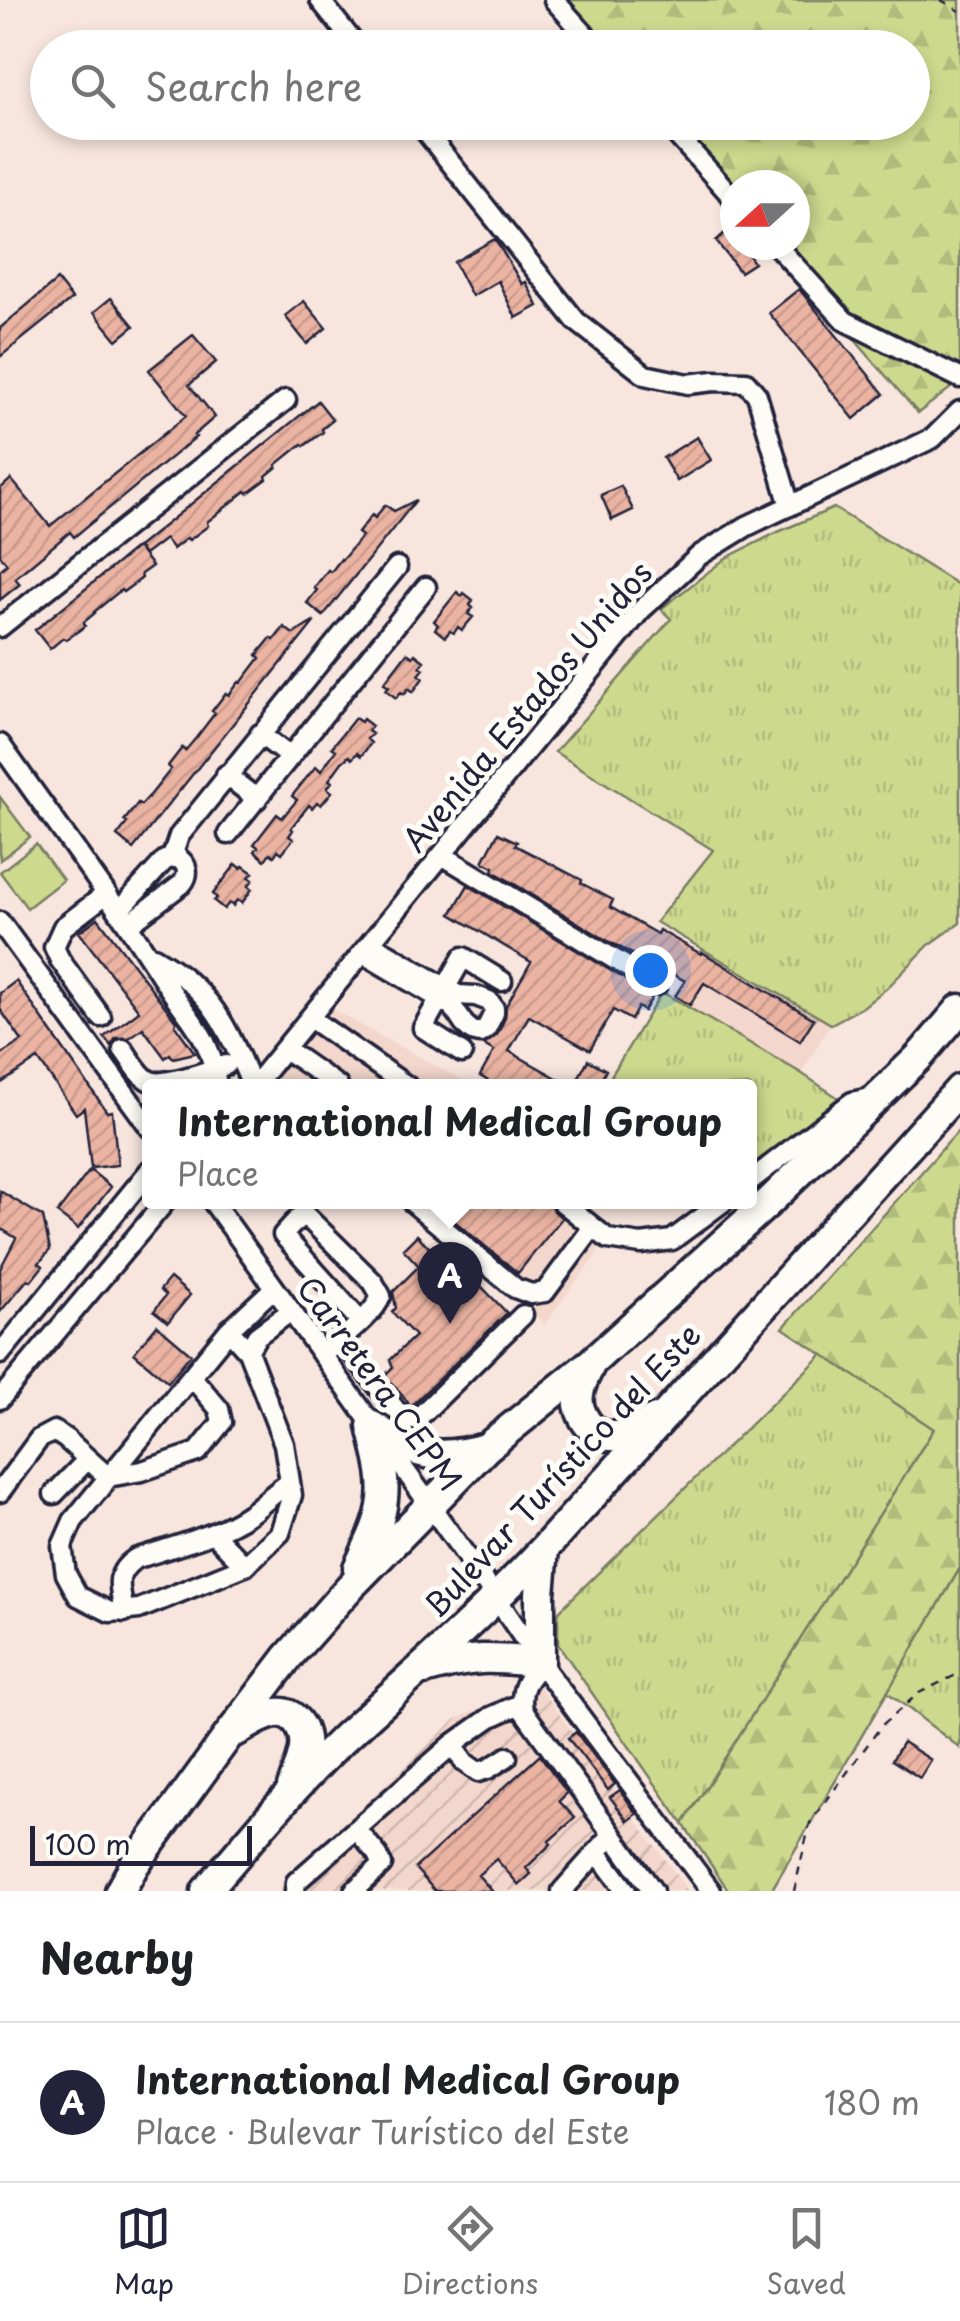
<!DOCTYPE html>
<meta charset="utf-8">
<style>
:root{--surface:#fff;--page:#f2f2f2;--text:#202124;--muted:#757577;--line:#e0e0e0;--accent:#22223b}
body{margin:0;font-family:"Playpen Sans",sans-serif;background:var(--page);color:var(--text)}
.compass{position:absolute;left:720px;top:170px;width:90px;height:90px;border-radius:50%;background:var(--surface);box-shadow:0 5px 15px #0003;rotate:249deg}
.scale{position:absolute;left:30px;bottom:25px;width:222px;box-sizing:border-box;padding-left:10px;border:5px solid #22223b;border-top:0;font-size:28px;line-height:35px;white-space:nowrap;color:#22223b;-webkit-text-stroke:8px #fdfcf7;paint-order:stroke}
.you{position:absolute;left:650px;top:970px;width:35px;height:35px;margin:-25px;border:8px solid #fff;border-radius:50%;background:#1a73e8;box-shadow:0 0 0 15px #1a73e833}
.badge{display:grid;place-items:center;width:65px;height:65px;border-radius:50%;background:var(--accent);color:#fff;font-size:32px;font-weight:700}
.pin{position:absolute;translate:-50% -82px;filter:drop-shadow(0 2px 5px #0008)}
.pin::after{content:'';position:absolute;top:52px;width:35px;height:30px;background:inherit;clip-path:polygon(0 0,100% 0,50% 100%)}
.popup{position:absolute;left:142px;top:1079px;width:615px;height:130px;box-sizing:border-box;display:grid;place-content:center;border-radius:10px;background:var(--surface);filter:drop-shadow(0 2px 8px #0005);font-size:32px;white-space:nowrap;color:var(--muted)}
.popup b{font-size:38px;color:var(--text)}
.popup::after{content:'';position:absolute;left:50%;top:100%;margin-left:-20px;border:20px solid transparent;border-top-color:var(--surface)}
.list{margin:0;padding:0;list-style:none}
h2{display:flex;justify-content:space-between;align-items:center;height:130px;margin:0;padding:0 40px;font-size:42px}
h2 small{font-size:32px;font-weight:400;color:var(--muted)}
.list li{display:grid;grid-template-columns:65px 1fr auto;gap:30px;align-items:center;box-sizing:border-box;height:160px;padding:0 40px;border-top:2px solid var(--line)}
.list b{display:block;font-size:38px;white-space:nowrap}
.list p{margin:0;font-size:32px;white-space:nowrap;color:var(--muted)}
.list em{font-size:32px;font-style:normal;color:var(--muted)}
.icon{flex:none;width:55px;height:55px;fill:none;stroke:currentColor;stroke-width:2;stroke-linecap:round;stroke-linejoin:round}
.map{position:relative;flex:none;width:960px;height:1891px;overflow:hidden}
.search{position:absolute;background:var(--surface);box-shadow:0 5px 15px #0003;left:30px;right:30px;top:30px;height:110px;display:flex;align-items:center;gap:25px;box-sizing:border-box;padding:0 35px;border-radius:55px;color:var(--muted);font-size:38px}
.sheet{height:290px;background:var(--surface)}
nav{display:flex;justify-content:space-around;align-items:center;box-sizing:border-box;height:140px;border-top:2px solid var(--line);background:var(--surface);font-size:28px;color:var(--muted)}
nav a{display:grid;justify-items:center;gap:5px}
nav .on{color:var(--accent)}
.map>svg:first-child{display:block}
.built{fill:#f4d7cc}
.industrial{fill:url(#industrial-furrows)}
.grass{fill:url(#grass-tufts);stroke:#787e64;stroke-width:2.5}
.forest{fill:url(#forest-firs);stroke:#787e64;stroke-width:2.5}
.pitch{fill:#cdda8e;stroke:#787e64;stroke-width:2.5}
.building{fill:url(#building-hatch);stroke:#22223b;stroke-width:2.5}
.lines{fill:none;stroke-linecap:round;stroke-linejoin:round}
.minor-casing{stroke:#22223b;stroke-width:25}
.highway-casing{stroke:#22223b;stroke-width:35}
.path{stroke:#22223b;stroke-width:2.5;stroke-dasharray:8 8;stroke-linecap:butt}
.minor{stroke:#fdfcf7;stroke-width:18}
.highway{stroke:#fdfcf7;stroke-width:28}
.labels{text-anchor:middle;stroke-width:10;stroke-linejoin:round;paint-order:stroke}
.street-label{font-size:32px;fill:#22223b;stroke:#fdfcf7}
</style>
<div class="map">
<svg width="960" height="1891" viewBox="0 0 960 1891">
<defs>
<pattern id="industrial-furrows" width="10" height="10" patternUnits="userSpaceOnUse" patternTransform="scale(2.5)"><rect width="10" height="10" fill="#f4d7cc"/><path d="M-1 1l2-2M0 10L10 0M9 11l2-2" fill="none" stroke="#d1b8b0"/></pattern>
<pattern id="grass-tufts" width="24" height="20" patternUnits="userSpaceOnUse" patternTransform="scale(2.5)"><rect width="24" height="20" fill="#cdda8e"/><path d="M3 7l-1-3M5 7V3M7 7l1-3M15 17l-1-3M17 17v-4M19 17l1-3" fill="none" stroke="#b0bb7b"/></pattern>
<pattern id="forest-firs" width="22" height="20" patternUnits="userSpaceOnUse" patternTransform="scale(2.5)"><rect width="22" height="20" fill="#cdda8e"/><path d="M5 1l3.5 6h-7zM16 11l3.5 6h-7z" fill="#b0bb7b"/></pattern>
<pattern id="building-hatch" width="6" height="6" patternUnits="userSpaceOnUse" patternTransform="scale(2.5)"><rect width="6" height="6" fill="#ebb3a2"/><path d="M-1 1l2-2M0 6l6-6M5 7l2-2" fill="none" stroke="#c99a8c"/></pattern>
</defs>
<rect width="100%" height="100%" fill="#f8e6de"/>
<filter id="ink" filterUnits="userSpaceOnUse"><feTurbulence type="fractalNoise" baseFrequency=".01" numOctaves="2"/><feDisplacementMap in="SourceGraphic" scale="20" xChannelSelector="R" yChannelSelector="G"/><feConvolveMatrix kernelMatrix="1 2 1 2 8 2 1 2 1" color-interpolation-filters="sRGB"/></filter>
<g filter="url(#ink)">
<path class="built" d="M701,949L831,1024L801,1073L671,997Z
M326,1006L473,1086H266Z
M395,1202H577L614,1231L545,1324Z"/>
<path class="industrial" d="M536,1682L688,1891H278L287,1876L456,1719Z"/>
<path class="grass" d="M834,508L960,586V923L929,945L888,987L863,1007L831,1024L656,922L713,850L555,752L671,619L661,609L726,558L778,532Z
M662,992L801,1073L840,1099L750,1167V1086H605Z
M823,1354L934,1429L683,1824L558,1644V1612Z
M960,1568V1748L887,1692Z"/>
<path class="forest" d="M562,0H960V381L918,413L773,245H795V185H735V201L667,123L912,122V48L603,47Z
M960,1129V1568L771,1891H729L683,1824L934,1429L783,1328Z"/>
<path class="pitch" d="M0,797L30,837L0,860Z
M36,844L63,880L27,908L0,872Z"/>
<path class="building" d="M726,232L735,245H743L754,263L740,272L716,241Z
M495,239L522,284L526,282L538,306L516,318L498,281L472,296L454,262Z
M57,280L72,299L0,357V328Z
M799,289L884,394L854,419L769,313Z
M111,298L134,326L117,340L94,312Z
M304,301L326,328L307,344L285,316Z
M193,335L216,362L189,385L215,417L194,435L196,437L74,537L70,532L34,562L15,578L20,584L0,600V570L7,564L0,555V489L11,479L50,526L186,416L149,370Z
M318,401L333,420L322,429L323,432L304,446L302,444L276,465L277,467L266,476L267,479L248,493L246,491L207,522L208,526L189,540L187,538L173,549L165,539L144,555L138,547Z
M697,437L711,460L677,481L663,458Z
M621,486L633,510L612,520L601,495Z
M416,500L323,616L307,603L317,590L314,588L328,570L331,572L341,559L342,560L362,536L358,533L372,515L375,518L385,505L394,511Z
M137,547L152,566L141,574L142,578L123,592L121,590L94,612L95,613L84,622L85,626L66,640L63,638L50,649L35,630Z
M457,592L462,596L464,593L473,600L470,605L473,608L468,614L473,617L462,630L458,627L454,633L450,631L445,637L435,629L438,625L434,621Z
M315,621L133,849L117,836L127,823L124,821L138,803L141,805L152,793L171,769L168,766L182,748L185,751L196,738L215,713L212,711L226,693L229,695L239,682L241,683L260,658L257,655L271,638L274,640L284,627L293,634Z
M407,653L413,657L415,654L424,661L420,666L424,669L419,675L423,678L413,692L409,688L404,694L401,692L396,698L386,690L389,686L384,683Z
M355,718L361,722L363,719L372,726L368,731L372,734L367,739L371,743L361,756L357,753L352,759L349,756L342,762L329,780L332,782L327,788L332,792L321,805L317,802L312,808L309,805L291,828L293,830L289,836L293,839L282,853L278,850L274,856L270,853L265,860L255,851L258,847L254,844L277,814L282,818L297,800L292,796L316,766L321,771L336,750L332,747Z
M498,833L517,842L515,845L582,880L581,883L613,900L610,907L657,934L659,930L701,954L702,952L814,1019L800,1041L704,983L690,1005L675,996L685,981L637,954L636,956L603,938L493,871L494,867L483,862Z
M236,864L241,868L243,866L253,873L249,877L253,880L248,886L252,889L242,903L237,900L233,906L229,903L224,909L214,901L217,898L213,894Z
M468,885L653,996L644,1011L638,1007L631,1020L613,1010L590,1050L529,1016L509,1051L571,1086H488L490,1082L480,1076L494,1051L484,1045L497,1035L505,1018L506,1006L531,962L451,914Z
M98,918L176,1021L175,1025L195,1053L173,1058L170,1054L165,1058L143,1028L129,1038H116L111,1046L104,1037L139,1011L79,932Z
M16,981L107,1112L112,1111L118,1165L91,1168L84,1108L76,1114L38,1059L0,1084V1055L22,1041L0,1009V993Z
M588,1060L606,1070L598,1086H574Z
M90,1170L111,1187L78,1229L57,1213Z
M0,1191L43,1217L50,1250L39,1263L43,1266L31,1281L28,1279L0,1312V1269L16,1238L0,1228Z
M431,1202H548L554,1211L562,1218L518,1273Z
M417,1235L444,1262L451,1255L507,1313L411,1406L385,1375L393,1367L390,1360L415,1336L392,1312L396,1308L393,1292L419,1266L403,1249Z
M170,1278L190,1295L168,1322L154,1311L166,1295L160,1290Z
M157,1325L191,1354L168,1382L134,1353Z
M576,1732L615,1784L608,1790L568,1738Z
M903,1742L931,1760L920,1778L892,1760Z
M540,1755L567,1793L559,1801L575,1818L549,1841L551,1844L526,1868L531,1874L519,1885L496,1859L478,1875L492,1891H435L415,1868Z
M620,1790L637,1814L628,1821L610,1797Z"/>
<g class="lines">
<defs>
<path id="minor" d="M320,0L358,48
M554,0L597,48
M418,122L576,321L645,375L688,384L714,381L746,382L757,395L790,506
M665,122L735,200
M776,245L845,321L960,378
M0,627L286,400
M260,734L290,757
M0,744C56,824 115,902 167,985C193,1025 211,1036 217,1086
M226,775L257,799
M228,834L426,587
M442,855L657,985
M172,857L179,836L397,567
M119,911L165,860L177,857C188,864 190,874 182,884L129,924
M0,922L150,1128
M362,953L452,1006L464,1024L472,1031L480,1033L486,1029L494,1013V1008L489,1001L476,996L458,995L370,943
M154,957C212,990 227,1026 252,1086
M101,1017L60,960L54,947L63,927L106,894
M310,1018L407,1086
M123,1049C130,1058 138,1074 148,1080C161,1088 211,1070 226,1065
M285,1049L338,1086
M462,1053L423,1028L463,957L502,981
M254,1086L640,611L700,555L747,526L933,438L960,411
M750,1181L852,1102L874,1097
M213,1202L497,1599L541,1664L711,1891
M412,1202L515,1288L531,1294L545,1292L593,1227
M562,1202L608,1239L641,1244L672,1240L723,1202
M229,1330L248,1351L284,1444L292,1495L280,1533L245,1566L139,1609L110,1612L78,1596L66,1574L62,1546L73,1521L229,1330L273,1289
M341,1338L395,1409L408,1421L420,1416L523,1315
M248,1351L257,1336L291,1311
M0,1354L150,1170
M322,1355C339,1340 374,1316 381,1296L373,1282L303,1213L283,1235L360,1321
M0,1399L165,1202
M0,1492L39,1439L54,1431L66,1439L108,1477L142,1471L198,1452L222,1422L219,1409L191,1376
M54,1494L88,1459
M213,1533L245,1566
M124,1612C120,1588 113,1574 135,1559C175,1546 218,1536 252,1512C265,1502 276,1491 290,1482
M541,1664C527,1679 519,1689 523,1710L653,1891
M453,1744L464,1762L478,1772L488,1769L507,1757
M597,1852L626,1891
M295,1891L296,1882L453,1744L491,1717L522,1703
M354,1891L382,1865L377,1854L356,1829
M562,1891L612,1835"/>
<path id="highway" d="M591,1363C587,1372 580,1384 579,1394C576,1412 591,1436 610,1436C625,1437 643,1425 656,1419
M372,1426C417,1456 432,1461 486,1448
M358,1568C368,1546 381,1523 383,1499C386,1475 377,1449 372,1426
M424,1670C472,1656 491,1657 540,1663V1594L544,1549
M237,1731C257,1720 284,1699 300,1726C304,1733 305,1740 304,1749C302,1762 296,1775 292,1787
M120,1891L135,1864L228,1736L288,1657L349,1588L486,1448L592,1362L773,1198L919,1057L960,1009
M206,1891C250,1839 294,1786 344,1738C412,1676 481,1616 544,1549L960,1089"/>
</defs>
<use href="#minor" class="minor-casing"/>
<use href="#highway" class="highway-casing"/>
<path class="path" d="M941,0L960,11
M794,1891L810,1823L882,1725L919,1693L954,1676L960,1678"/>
<use href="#minor" class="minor"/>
<use href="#highway" class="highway"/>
</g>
</g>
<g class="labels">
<g class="street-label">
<text transform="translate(528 707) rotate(-50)" y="11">Avenida Estados Unidos</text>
<text transform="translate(379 1384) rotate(54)" y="11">Carretera CEPM</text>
<text transform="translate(563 1471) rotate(-47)" y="11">Bulevar Turístico del Este</text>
</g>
</g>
</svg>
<svg class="compass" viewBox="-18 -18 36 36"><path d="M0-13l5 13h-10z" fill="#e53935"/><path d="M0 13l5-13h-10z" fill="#757577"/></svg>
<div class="scale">100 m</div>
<div class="you"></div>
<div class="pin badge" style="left:450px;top:1324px">A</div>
<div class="popup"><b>International Medical Group</b>Place</div>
<div class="search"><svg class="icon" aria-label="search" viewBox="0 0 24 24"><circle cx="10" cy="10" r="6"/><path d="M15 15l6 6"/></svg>Search here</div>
</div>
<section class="sheet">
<h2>Nearby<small></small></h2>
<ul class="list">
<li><span class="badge">A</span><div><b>International Medical Group</b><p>Place · Bulevar Turístico del Este</p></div><em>180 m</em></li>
</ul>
</section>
<nav>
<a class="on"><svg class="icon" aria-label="map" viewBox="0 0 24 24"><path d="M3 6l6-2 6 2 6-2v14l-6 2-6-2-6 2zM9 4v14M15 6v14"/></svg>Map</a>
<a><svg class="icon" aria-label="directions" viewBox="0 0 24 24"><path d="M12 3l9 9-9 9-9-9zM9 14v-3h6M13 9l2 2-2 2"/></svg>Directions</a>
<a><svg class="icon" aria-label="saved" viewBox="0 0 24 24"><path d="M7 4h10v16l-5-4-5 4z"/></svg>Saved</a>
</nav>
